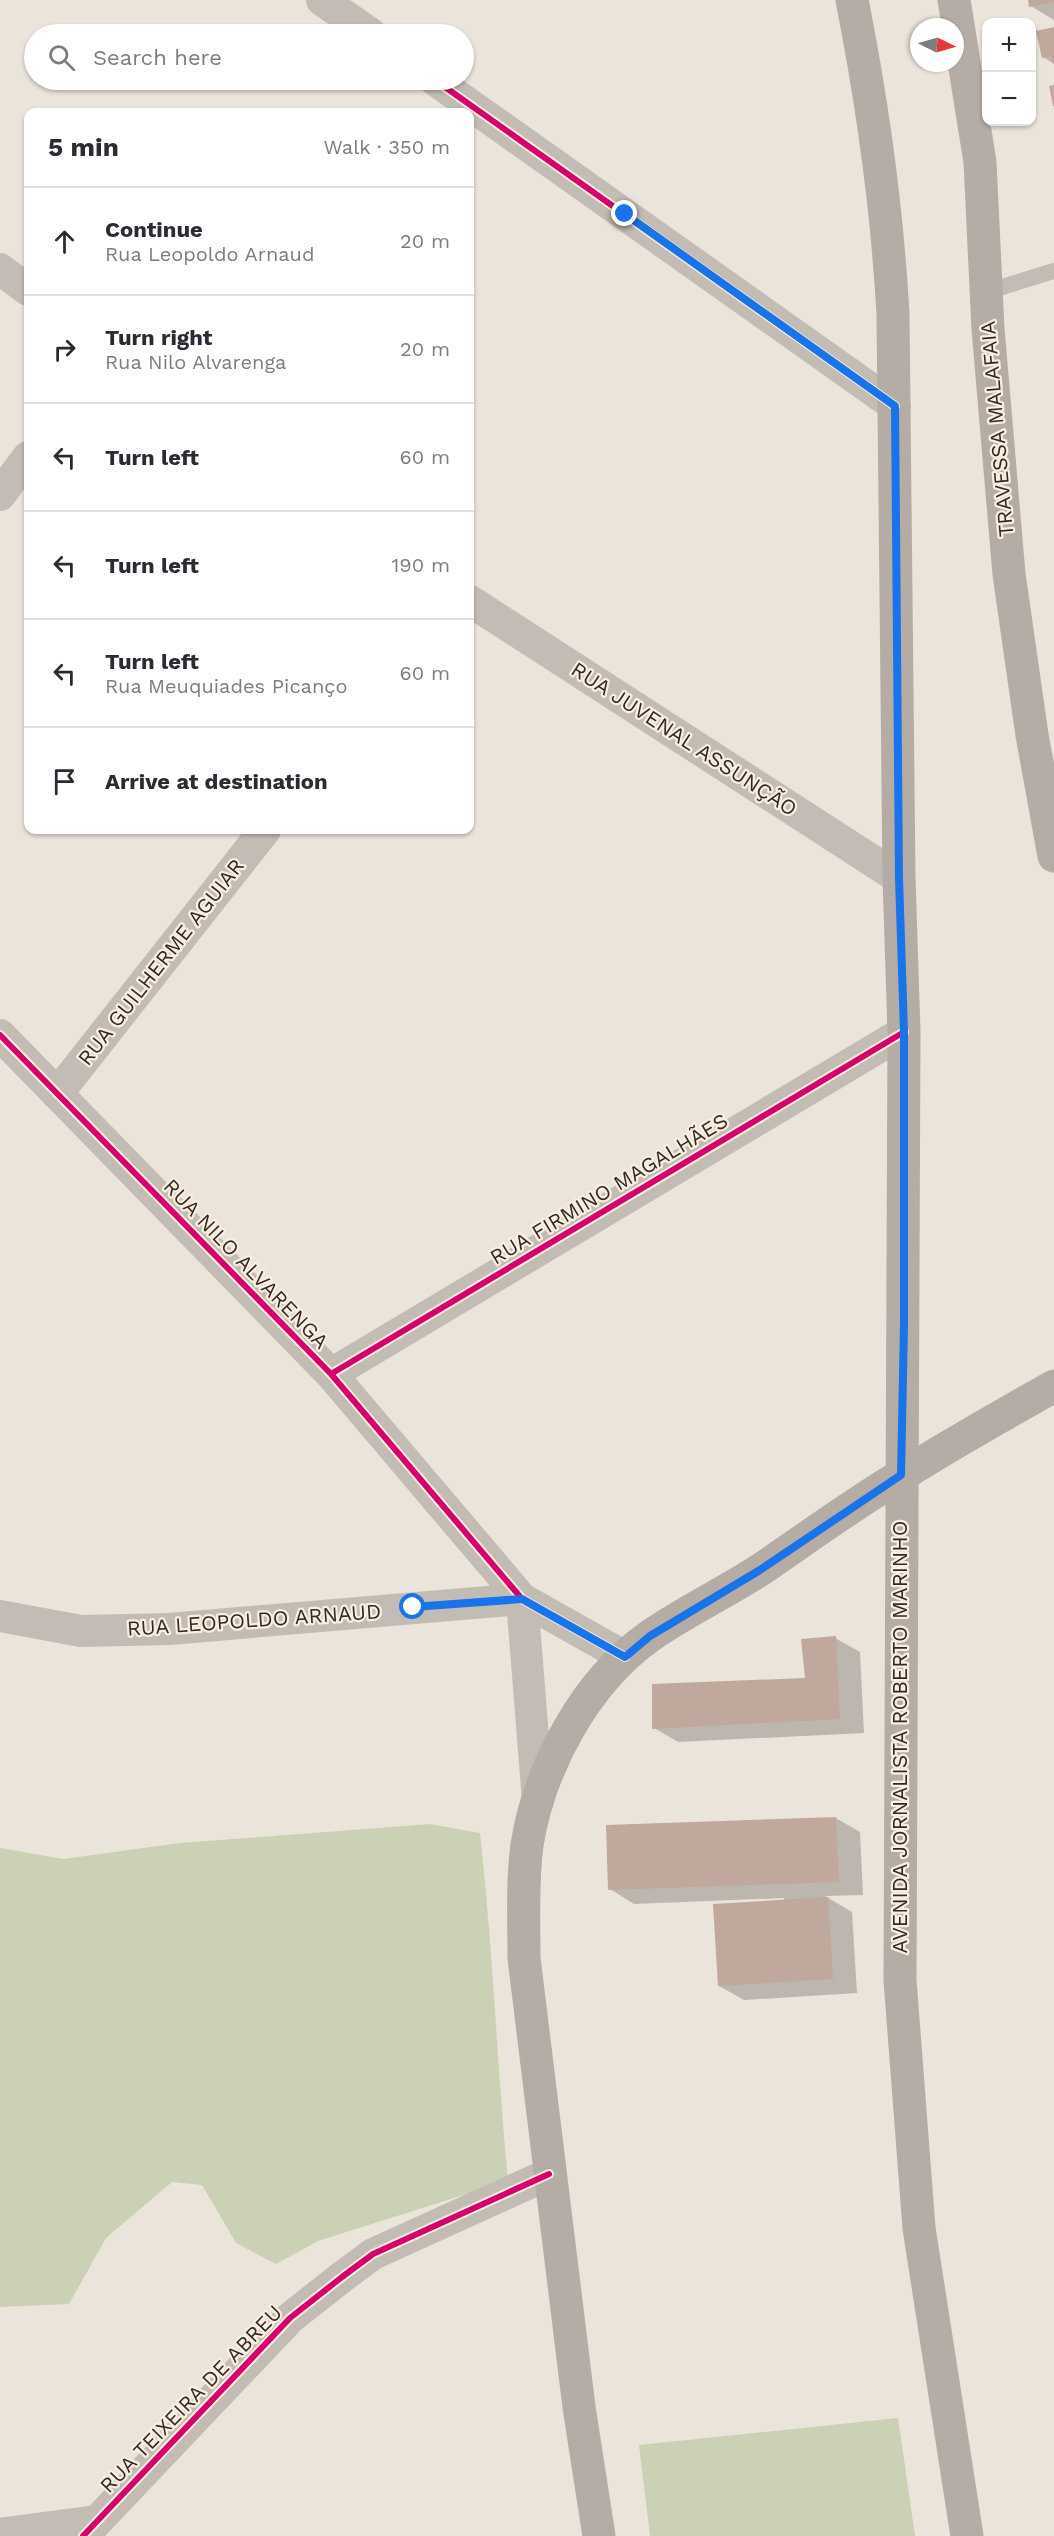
<!DOCTYPE html>
<meta charset="utf-8">
<style>
:root{--surface:#fff;--page:#f2f2f3;--text:#2b2b33;--muted:#7c7c81;--line:#e1e1e2}
body{margin:0;font-family:"Work Sans",sans-serif;background:var(--page);color:var(--text)}
.controls{position:absolute;right:18px;top:18px;display:grid;overflow:hidden;border-radius:12px;box-shadow:0 2px 4px #0004}
.controls button{width:54px;height:54px;display:grid;place-items:center;padding:0;border:0;border-bottom:2px solid var(--line);background:var(--surface);color:var(--text);font:30px sans-serif}
.compass{position:absolute;left:910px;top:18px;width:54px;height:54px;border-radius:50%;background:var(--surface);box-shadow:0 2px 4px #0004;rotate:95deg}
.stop{position:absolute;width:18px;height:18px;margin:-14px;border:4px solid #1a73e8;border-radius:50%;background:#fff}
.stop.end{background:#1a73e8;border-color:#fff;box-shadow:0 2px 6px #0008}
.list{margin:0;padding:0;list-style:none}
h2{display:flex;justify-content:space-between;align-items:center;height:78px;margin:0;padding:0 24px;font-size:26px}
h2 small{font-size:20px;font-weight:400;color:var(--muted)}
.list li{display:grid;grid-template-columns:39px 1fr auto;gap:18px;align-items:center;box-sizing:border-box;height:108px;padding:0 24px;border-top:2px solid var(--line)}
.list b{display:block;font-size:22px;white-space:nowrap}
.list p{margin:0;font-size:20px;white-space:nowrap;color:var(--muted)}
.list em{font-size:20px;font-style:normal;color:var(--muted)}
.icon{flex:none;width:33px;height:33px;fill:none;stroke:currentColor;stroke-width:2;stroke-linecap:round;stroke-linejoin:round}
.map{position:relative;flex:none;width:1054px;height:2536px;overflow:hidden}
.search{position:absolute;background:var(--surface);box-shadow:0 2px 4px #0004;left:24px;top:24px;width:450px;height:66px;display:flex;align-items:center;gap:15px;box-sizing:border-box;padding:0 21px;border-radius:33px;color:var(--muted);font-size:22px}
.panel{position:absolute;background:var(--surface);box-shadow:0 2px 4px #0004;left:24px;top:108px;width:450px;height:726px;border-radius:12px}
.map>svg:first-child{display:block}
.green{fill:#cbd1b4}
.shadow{fill:#0003}
.building{fill:#c0a89c}
.lines{fill:none;stroke-linecap:round;stroke-linejoin:round}
.service{stroke:#c3bcb5;stroke-width:16}
.minor{stroke:#c3bcb5;stroke-width:32}
.secondary{stroke:#b4aca5;stroke-width:33}
.cycleway-casing{stroke:#f9efe1;stroke-width:10}
.cycleway{stroke:#d6006c;stroke-width:6}
.route{stroke:#1a73e8;stroke-width:8}
.labels{text-anchor:middle;stroke-width:4.5;stroke-linejoin:round;paint-order:stroke}
.street-label{font-size:21px;fill:#332924;stroke:#f9efe1}
</style>
<div class="map">
<svg width="1054" height="2536" viewBox="0 0 1054 2536">
<rect width="100%" height="100%" fill="#ebe4db"/>
<path class="green" d="M430,1824L480,1833C493,1949 497,2066 508,2181L318,2241L276,2264L236,2243L202,2185L172,2182L106,2238L69,2304L0,2307V1848L63,1859L180,1843Z
M898,2418L915,2536H650L639,2445Z"/>
<path class="shadow" d="M1029,0H1054V20L1031,6Z
M1054,28V64L1043,57Z
M835,1638L860,1652L864,1733L678,1742L654,1728L806,1679Z
M836,1818L860,1832L863,1895L825,1896L852,1912L857,1993L744,2000L719,1986L784,1901V1898L634,1904L610,1889Z"/>
<path class="building" d="M1028,0H1054V2L1029,7Z
M1054,27V64H1053L1051,56L1042,58L1036,31Z
M1054,85V106H1053L1049,86Z
M836,1636L840,1719L652,1729V1684L805,1678L801,1639Z
M836,1817L839,1882L608,1890L606,1825Z
M828,1897L833,1979L718,1986L713,1904Z"/>
<g class="lines">
<path class="service" d="M986,292L1054,271"/>
<path class="minor" d="M322,0L371,34
M435,80L895,406
M0,269L28,290
M0,495L28,457
M470,601L899,878
M0,1035L331,1374L522,1599L625,1657
M57,1094L265,830
M331,1374L904,1032
M0,1616L81,1631L169,1629L522,1599L538,1801
M0,2534L96,2521
M83,2536L290,2318L342,2277L373,2254L549,2174"/>
<path class="secondary" d="M852,0C873,106 887,206 893,314L899,878L904,1032L900,1980L919,2228L967,2536
M954,0L980,162L988,329L1009,574L1032,735L1054,856
M599,2536L579,2407L524,1958C524,1921 522,1883 527,1845C539,1768 585,1682 650,1636C687,1610 729,1591 766,1566C811,1535 855,1503 902,1475C951,1444 1003,1415 1054,1386"/>
<defs>
<path id="cycleway" d="M435,80L895,406
M0,1035L331,1374L522,1599L625,1657
M331,1374L904,1032
M83,2536L290,2318L342,2277L373,2254L549,2174"/>
</defs>
<use href="#cycleway" class="cycleway-casing"/>
<use href="#cycleway" class="cycleway"/>
</g>
<g class="lines">
<path class="route" d="M413,1607L522,1599L625,1657L650,1636L760,1570L901,1475L904,1325V1032L899,878L895,406L625,214"/>
</g>
<g class="labels">
<g class="street-label">
<text transform="translate(997 429) rotate(-95)" y="7">TRAVESSA MALAFAIA</text>
<text transform="translate(684 739) rotate(33)" y="7">RUA JUVENAL ASSUNÇÃO</text>
<text transform="translate(161 962) rotate(-52)" y="7">RUA GUILHERME AGUIAR</text>
<text transform="translate(609 1189) rotate(-31)" y="7">RUA FIRMINO MAGALHÃES</text>
<text transform="translate(246 1264) rotate(46)" y="7">RUA NILO ALVARENGA</text>
<text transform="translate(254 1620) rotate(-4)" y="7">RUA LEOPOLDO ARNAUD</text>
<text transform="translate(900 1737) rotate(-90)" y="7">AVENIDA JORNALISTA ROBERTO MARINHO</text>
<text transform="translate(191 2399) rotate(-46)" y="7">RUA TEIXEIRA DE ABREU</text>
</g>
</g>
</svg>
<div class="controls">
<button>+</button>
<button>−</button>
</div>
<svg class="compass" viewBox="-18 -18 36 36"><path d="M0-13l5 13h-10z" fill="#e53935"/><path d="M0 13l5-13h-10z" fill="#7c7c81"/></svg>
<div class="stop" style="left:413px;top:1607px"></div>
<div class="stop end" style="left:625px;top:214px"></div>
<div class="search"><svg class="icon" aria-label="search" viewBox="0 0 24 24"><circle cx="10" cy="10" r="6"/><path d="M15 15l6 6"/></svg>Search here</div>
<section class="panel">
<h2>5 min<small>Walk · 350 m</small></h2>
<ul class="list">
<li><svg class="icon" aria-label="ahead" viewBox="0 0 24 24"><path d="M12 20V5M6 11l6-6 6 6"/></svg><div><b>Continue</b><p>Rua Leopoldo Arnaud</p></div><em>20 m</em></li>
<li><svg class="icon" aria-label="right" viewBox="0 0 24 24"><path d="M7 20v-9h11M14 6l5 5-5 5"/></svg><div><b>Turn right</b><p>Rua Nilo Alvarenga</p></div><em>20 m</em></li>
<li><svg class="icon" aria-label="left" viewBox="0 0 24 24"><path d="M17 20v-9H6M10 6l-5 5 5 5"/></svg><div><b>Turn left</b></div><em>60 m</em></li>
<li><svg class="icon" aria-label="left" viewBox="0 0 24 24"><path d="M17 20v-9H6M10 6l-5 5 5 5"/></svg><div><b>Turn left</b></div><em>190 m</em></li>
<li><svg class="icon" aria-label="left" viewBox="0 0 24 24"><path d="M17 20v-9H6M10 6l-5 5 5 5"/></svg><div><b>Turn left</b><p>Rua Meuquiades Picanço</p></div><em>60 m</em></li>
<li><svg class="icon" aria-label="arrive" viewBox="0 0 24 24"><path d="M6 21V4h12l-3 4 3 4H6"/></svg><div><b>Arrive at destination</b></div></li>
</ul>
</section>
</div>
